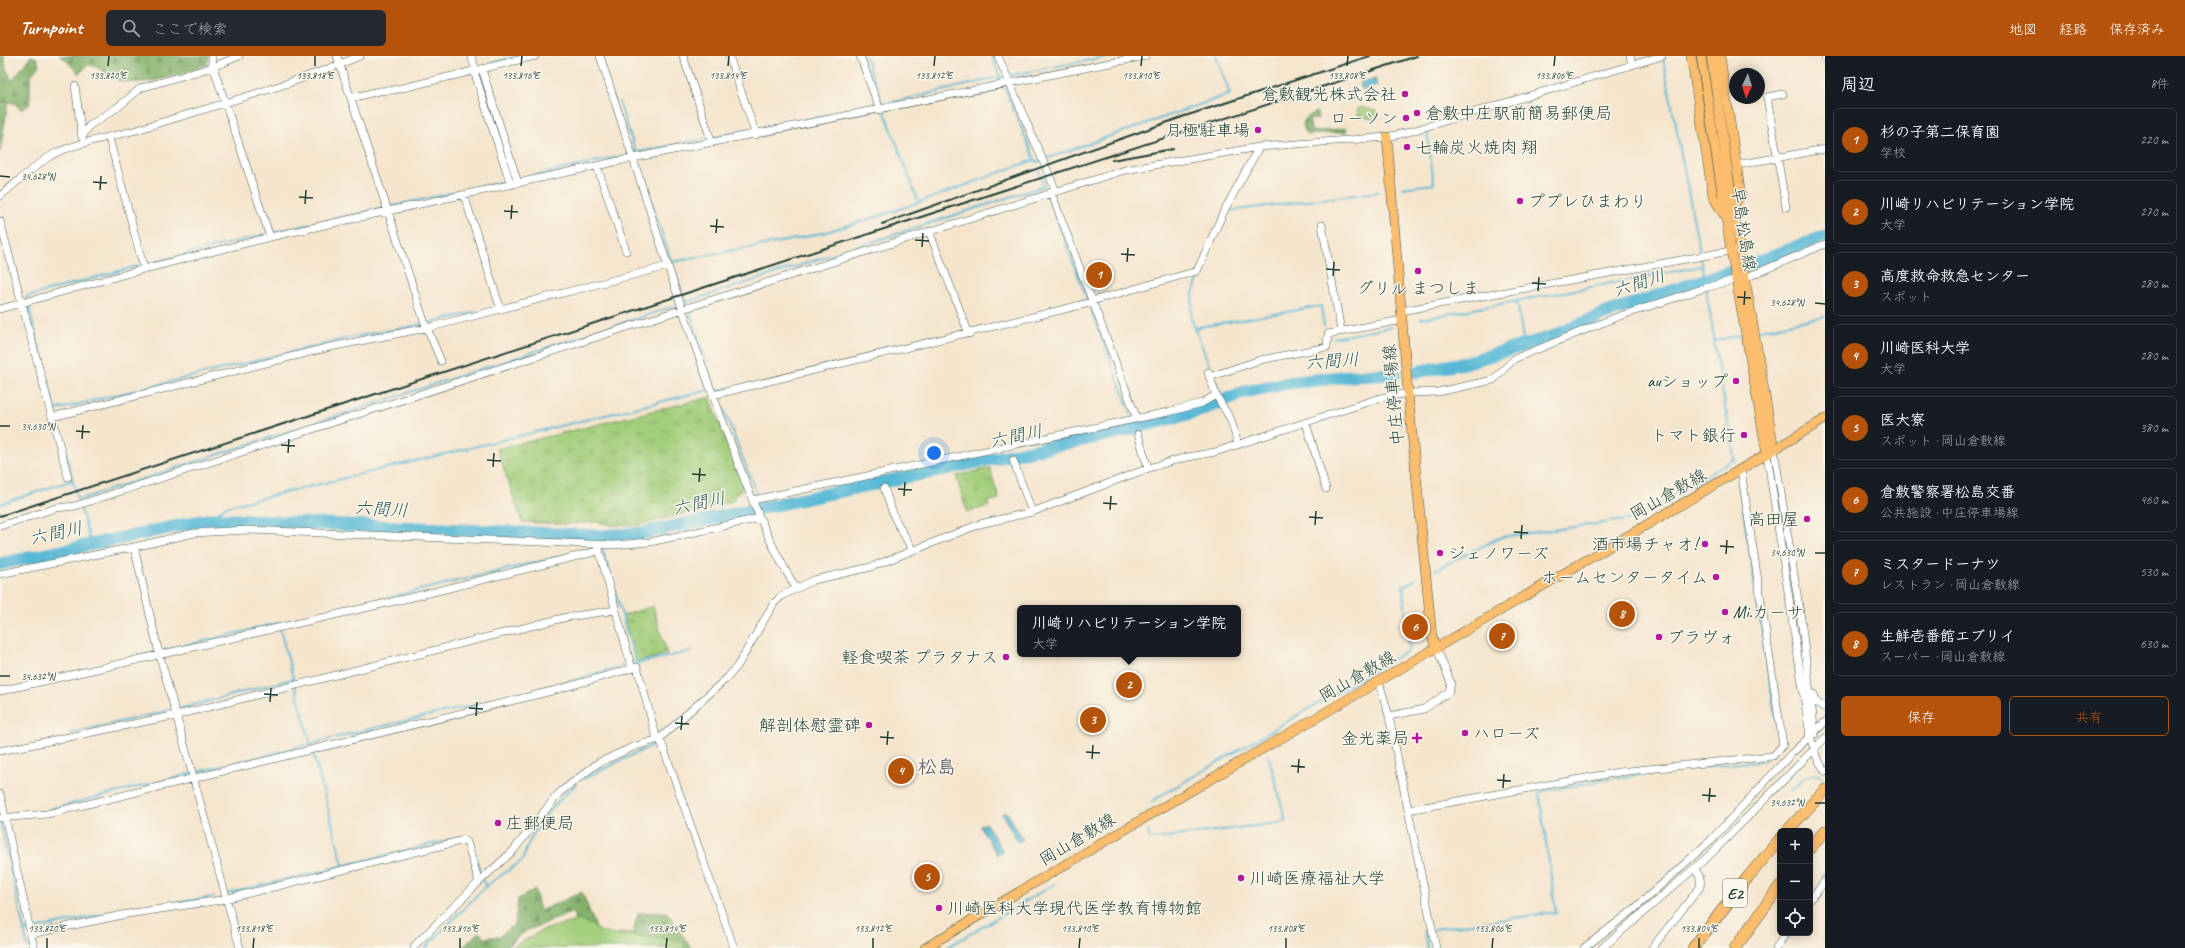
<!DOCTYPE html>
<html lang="ja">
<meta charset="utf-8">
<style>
:root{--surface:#171b24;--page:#242831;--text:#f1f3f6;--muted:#9ea1a6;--line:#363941;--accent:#b45309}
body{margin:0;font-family:Caveat,"Klee One",sans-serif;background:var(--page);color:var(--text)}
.controls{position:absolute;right:12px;bottom:12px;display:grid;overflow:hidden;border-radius:6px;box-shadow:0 2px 10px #0003}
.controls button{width:36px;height:36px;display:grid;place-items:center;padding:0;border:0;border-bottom:1px solid var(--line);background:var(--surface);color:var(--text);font:20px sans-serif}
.compass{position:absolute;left:1729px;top:12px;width:36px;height:36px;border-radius:50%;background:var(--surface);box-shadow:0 2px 10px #0003;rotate:184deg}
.you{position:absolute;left:934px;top:397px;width:14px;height:14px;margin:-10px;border:3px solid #fff;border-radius:50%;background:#1a73e8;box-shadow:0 0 0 6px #1a73e833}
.badge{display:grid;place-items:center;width:26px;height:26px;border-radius:50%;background:var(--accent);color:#fff;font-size:13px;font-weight:700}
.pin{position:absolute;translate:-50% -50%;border:2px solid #fff;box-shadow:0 1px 4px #0006}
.popup{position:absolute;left:1017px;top:549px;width:224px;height:52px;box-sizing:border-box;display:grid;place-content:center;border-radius:6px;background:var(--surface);filter:drop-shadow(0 1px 3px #0005);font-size:13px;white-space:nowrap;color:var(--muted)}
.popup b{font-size:15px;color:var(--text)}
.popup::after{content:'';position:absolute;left:50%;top:100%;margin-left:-8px;border:8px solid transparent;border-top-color:var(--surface)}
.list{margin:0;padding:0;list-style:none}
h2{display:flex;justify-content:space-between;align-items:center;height:52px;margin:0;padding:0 16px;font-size:17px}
h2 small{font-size:13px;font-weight:400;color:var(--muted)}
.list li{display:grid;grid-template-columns:26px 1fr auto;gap:12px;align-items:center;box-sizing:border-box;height:64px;margin:0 8px 8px;padding:0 8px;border:1px solid var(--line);border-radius:6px}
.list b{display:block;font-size:15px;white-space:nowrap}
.list p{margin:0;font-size:13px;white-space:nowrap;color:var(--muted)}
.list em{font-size:13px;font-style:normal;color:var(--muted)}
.actions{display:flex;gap:8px;padding:12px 16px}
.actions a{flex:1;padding:9px 0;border:1px solid var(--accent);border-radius:6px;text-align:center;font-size:14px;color:var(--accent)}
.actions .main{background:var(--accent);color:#fff}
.icon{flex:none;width:22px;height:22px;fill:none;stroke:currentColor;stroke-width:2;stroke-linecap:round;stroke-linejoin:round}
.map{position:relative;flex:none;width:1825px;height:892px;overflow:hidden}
header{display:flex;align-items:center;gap:24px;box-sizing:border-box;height:56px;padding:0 20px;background:var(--accent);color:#fff}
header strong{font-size:19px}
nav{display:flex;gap:22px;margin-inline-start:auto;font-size:14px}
.search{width:280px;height:36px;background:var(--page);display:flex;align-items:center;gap:10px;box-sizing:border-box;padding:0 14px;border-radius:6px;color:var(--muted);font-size:15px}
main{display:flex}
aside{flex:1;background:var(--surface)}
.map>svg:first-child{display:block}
.grass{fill:url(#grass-tufts);stroke:#618658}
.forest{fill:url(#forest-firs);stroke:#507750}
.garden{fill:url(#garden-furrows);stroke:#618658}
.pitch{fill:#a3ce7b;stroke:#618658}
.water{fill:#57b8d5;stroke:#3b7a84}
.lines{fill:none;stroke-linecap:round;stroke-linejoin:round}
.stream{stroke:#57b8d5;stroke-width:2}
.river{stroke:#57b8d5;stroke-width:13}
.minor-casing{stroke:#3f564b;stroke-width:8}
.major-casing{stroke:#3f564b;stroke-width:10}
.highway-casing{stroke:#3f564b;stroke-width:12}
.minor{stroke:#fff;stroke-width:7}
.major{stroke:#fbbd6e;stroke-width:9}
.highway{stroke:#fbbd6e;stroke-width:11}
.rail{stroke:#1f3d34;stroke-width:2}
.ticks{fill:none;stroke:#1f3d34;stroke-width:1.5}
.poi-dot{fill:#b5179e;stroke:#fbf7ec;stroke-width:1.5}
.labels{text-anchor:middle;stroke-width:3;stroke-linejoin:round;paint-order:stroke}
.shield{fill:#fbf7ec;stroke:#61756b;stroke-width:1}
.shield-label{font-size:16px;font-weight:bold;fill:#1f3d34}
.poi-label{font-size:17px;fill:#1f3d34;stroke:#fbf7ec;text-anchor:end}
.street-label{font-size:17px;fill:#1f3d34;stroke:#fbf7ec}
.water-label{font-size:18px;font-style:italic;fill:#2d5c5c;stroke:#fbf7ec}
.quarter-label{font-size:19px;font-weight:bold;fill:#63676d;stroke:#fbf7ec}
.ticks-label{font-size:10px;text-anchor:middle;fill:#1f3d34;stroke:#fbf7ec;stroke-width:3;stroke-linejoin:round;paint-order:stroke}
</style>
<header>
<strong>Turnpoint</strong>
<div class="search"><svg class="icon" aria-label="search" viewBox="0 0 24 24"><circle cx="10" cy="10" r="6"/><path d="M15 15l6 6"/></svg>ここで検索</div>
<nav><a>地図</a><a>経路</a><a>保存済み</a></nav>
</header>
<main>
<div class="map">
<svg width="1825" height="892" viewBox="0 0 1825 892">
<defs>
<pattern id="grass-tufts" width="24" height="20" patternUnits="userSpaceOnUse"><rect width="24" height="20" fill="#a3ce7b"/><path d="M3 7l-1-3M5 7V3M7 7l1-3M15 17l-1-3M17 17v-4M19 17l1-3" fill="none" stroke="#84a866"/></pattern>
<pattern id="forest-firs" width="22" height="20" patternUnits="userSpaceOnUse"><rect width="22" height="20" fill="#82b16b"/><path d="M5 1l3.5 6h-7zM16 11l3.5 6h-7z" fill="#6a9159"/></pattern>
<pattern id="garden-furrows" width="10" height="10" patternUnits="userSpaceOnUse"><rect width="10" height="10" fill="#a3ce7b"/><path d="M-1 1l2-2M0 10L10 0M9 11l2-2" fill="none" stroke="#84a866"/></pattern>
</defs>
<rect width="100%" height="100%" fill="#fbf7ec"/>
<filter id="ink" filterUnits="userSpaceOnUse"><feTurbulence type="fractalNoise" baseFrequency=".025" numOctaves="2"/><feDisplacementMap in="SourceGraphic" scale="8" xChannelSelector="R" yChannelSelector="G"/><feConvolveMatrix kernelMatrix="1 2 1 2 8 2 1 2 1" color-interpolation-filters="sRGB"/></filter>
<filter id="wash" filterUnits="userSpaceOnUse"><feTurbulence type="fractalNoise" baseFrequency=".012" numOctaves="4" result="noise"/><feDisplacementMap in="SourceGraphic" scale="16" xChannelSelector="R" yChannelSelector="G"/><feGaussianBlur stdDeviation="0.9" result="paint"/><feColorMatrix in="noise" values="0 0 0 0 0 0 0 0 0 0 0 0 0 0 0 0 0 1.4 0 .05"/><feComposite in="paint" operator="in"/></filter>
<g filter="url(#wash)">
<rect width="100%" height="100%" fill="#f5e5cd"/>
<path class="grass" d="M710,341L743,431L731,446L638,469H612L597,466L563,468L522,466L497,393Z
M990,412L999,443L987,446L989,450L967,456L956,420Z
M653,550L667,598L636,606L622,560Z"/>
<path class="forest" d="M0,0H4L6,12L12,25L31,0L37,2L39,9L30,21V48L22,54L14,47L8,46L0,96Z
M59,0H209L207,9C177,18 143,34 112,22C101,18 104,11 88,9L79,18L64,2Z
M1317,56L1318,63L1309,64L1312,76L1346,72V76L1307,79L1303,73C1302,63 1309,59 1317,56Z
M535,833L540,855L582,836L598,877L633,878L638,857L667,856L691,892L584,888L573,856L526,875L504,892H462L479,876L484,882L500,880L515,868L518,843Z"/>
<path class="garden" d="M1360,51L1377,55L1378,61L1373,63L1358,60L1357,54Z"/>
<path class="pitch" d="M579,864L592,869L601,876L683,885L685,892H510L543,874Z"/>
<path class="water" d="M1375,22L1377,29L1362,34L1360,27Z
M1006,755L1023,783L1018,786L1002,758Z
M986,767L1003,796L997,799L980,770Z"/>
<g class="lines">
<path class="stream" d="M865,0L883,50
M1663,2L1700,198
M490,7L519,0
M478,15L511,115
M619,46L636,97
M881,49L1000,21L992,0
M884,54L918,145
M634,97L876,50
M1045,103L1230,38L1216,0
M1035,104L1000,21L1111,0
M1036,106L1041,104
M639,108L680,232
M519,123L622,100
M1402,132L1434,128L1427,75
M1048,141L1088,245
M388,151L507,125
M1228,155L1378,136
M271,177L384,152
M1822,181L1824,185
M1701,203L1706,230
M669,207C721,194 776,190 829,175C899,156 967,128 1034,104
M145,208L267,178
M1202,212L1193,238L1191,262L1212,316
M1706,234L1714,281V288L1735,406
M684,241L687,248
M27,243L26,241L141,209
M1517,245L1524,290
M28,248L55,354
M1089,249L1136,371
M1061,250L1090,243
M689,254L716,335
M1421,263L1702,210
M428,267L476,256
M1194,272L1321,250L1324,270
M1756,275L1825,260
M1333,282L1392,271
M1714,285L1744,278
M1214,321L1223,344
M716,335L729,332
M718,339L758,441
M55,354L353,281L424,268
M57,362L78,445
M1739,428L1779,684
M78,444L1044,130L1039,115
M760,445L762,451
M0,448L73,424
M80,451L91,488
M210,463L225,451L709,334
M600,486V480
M602,492L636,606L639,607L692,595
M1435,514L1501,481L1633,463L1734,403
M280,573L343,809
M161,595L597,492
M143,599L157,596
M178,653L293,623
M68,678L171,654
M583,723L655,688
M1790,733L1791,734C1801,726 1809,713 1822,721
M1150,746L1409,594L1403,530L1415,524
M50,753L366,674L523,638L636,606
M0,765L28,892
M1148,775L1149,781L1152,783L1286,766L1268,698
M1824,821L1822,820L1825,816
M482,824L486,830
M226,838L466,780L471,783L481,820
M1434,873L1556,856L1539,736L1620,721L1766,704
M24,875L120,855L214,841
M425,892L486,830L523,804C528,777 556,746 576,728
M946,892L1055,828
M1427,892L1424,874L1430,873"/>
<path class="river" d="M1416,316L1464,307L1552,281L1604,258L1755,207L1825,180
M0,508L210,463L601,480L643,477L1115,377L1199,355L1244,336L1289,327L1351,320L1395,318"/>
</g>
</g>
<g filter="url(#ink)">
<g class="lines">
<defs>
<path id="minor" d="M212,0V7L270,181
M337,0L424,265L441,305
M471,0L476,14
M600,0C640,122 677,246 723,366C744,423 764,481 796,532
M683,0L712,87
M729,0L756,79
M860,0L880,54
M998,0L1056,135
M1630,0L1632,9
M1825,0V2
M482,13L518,127
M474,15L511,129
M75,30L82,81
M1783,38L1767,41L1786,151
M351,42L379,35L394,34L535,0
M82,81L90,69L118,51L141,32L213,11L239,0
M109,82L144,213
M1736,109L1825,93
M597,110L626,195
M1051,136L1137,363
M464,139L499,248
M0,140C18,126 36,107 56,97C81,85 113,81 140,73C213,50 289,30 360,0
M0,165L52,361L330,291L431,271L668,210
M1322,169L1341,275
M929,175L969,278
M1092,245L1197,215L1224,155L1259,91
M0,253L144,213L270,181L388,155L633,102L1145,0
M1401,255L1741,193
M1208,316L1216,339L1231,364L1238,389
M1209,321L1260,304L1327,291L1328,278L1402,264
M713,339L1093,246
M52,361L68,421
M1306,367L1326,433
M1138,378L1148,412
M1774,393L1801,563L1815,678
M1767,398L1810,680L1817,702L1825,715
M1013,404L1032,456
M884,432L895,463L912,493
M753,444L1168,356L1202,347L1216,339
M0,470L56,452L75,450L683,253L1125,114L1259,91L1387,81L1405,77L1662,0
M598,490L632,613
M134,491L158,593L240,892
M0,518L134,491L194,477L247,474L614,489L650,486L760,462
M1379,626L1389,660L1436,892
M0,635L413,541L598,495
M1814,638L1816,646L1825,652
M1389,660L1424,653L1449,636L1451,627L1437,593
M0,695L177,659L567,561L616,554
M0,738L34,892
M1408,754L1619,716L1773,700L1783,689L1741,414
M0,762L47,758L552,635L637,611L656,680L662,688L734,892
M1810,844L1825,825
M31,878L127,858L221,844L464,784L467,786L479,826
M414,892L415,889L481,824L513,795L559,737L598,707L633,691L659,683L728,621L738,609L774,547L783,539L814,524L871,511L980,468L1032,456L1149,412L1183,402L1215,396L1380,342L1408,337L1438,336L1493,324L1514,303L1614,262L1708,231L1752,219L1825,188
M1584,892L1633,854L1711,784L1791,698L1825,666
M1602,892L1712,797L1825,682
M1652,892L1700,831C1702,824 1699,819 1695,813
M1776,892L1786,877"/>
<path id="major" d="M1691,0L1713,141L1724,159
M1701,0L1731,195L1767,398
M1711,0L1733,151L1774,393
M1720,0L1741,139L1733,151
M1387,81L1408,337L1432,581L1437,593
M925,892C1223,713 1527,542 1825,363"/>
<path id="highway" d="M1787,775L1825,734
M1810,792L1825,775
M1693,892L1748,821L1780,783
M1735,892L1780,830"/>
</defs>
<use href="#minor" class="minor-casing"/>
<use href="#major" class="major-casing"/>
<use href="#highway" class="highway-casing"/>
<use href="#minor" class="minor"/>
<use href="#major" class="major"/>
<use href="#highway" class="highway"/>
<path class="rail" d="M1112,104L1173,93
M882,168L1182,61L1370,0
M0,460L1417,0"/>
</g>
</g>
<path class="ticks" d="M108,10L109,0M315,10V0M521,10L522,0M728,10L729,0M934,10L935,0M1141,10L1142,0M1347,10L1348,0M1554,10L1555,0M0,120L10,121M93,126L107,127M100,134L101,120M299,141L313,142M305,148L306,134M504,155L518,156M511,163L512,149M710,170L724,171M716,177L717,163M915,184L929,185M922,191L923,177M1121,198L1135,199M1127,206L1128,192M1326,213L1340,214M1333,220L1334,206M1532,227L1546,228M1538,235L1539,221M1737,241L1751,242M1815,247L1825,248M1744,249L1745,235M0,370H10M76,375L90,376M82,383L83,369M281,389L295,390M288,397L289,383M487,404L501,405M493,411L494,397M692,418L706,419M699,426L700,412M898,433L912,434M904,440L905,426M1103,447L1117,448M1110,454L1111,440M1309,461L1323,462M1315,469L1316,455M1514,476L1528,477M1521,483L1522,469M1720,490L1734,491M1815,497H1825M1726,498L1727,484M0,620H10M264,638L278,639M270,646L271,632M469,652L483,653M476,660L477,646M675,667L689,668M681,674L682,660M880,681L894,682M887,689L888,675M1086,696L1100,697M1092,703L1093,689M1291,710L1305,711M1298,717L1299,703M1497,724L1511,725M1503,732L1504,718M1702,739L1716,740M1709,746L1710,732M1815,747H1825M47,892V882M253,892L254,882M460,892V882M666,892L667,882M873,892V882M1079,892L1080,882M1286,892V882M1492,892L1493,882M1699,892V882"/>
<g class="poi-dot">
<circle cx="1405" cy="38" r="4"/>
<circle cx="1417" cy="57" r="4"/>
<circle cx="1406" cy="62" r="4"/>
<circle cx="1258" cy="74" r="4"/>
<circle cx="1407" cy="91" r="4"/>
<circle cx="1520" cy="145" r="4"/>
<circle cx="1418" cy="215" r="4"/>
<circle cx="1736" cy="325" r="4"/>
<circle cx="1744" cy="379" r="4"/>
<circle cx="1807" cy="463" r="4"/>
<circle cx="1705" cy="488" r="4"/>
<circle cx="1440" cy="497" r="4"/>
<circle cx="1716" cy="521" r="4"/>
<circle cx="1725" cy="556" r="4"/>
<circle cx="1659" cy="581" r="4"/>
<circle cx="1006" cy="601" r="4"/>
<circle cx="869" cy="669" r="4"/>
<circle cx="1465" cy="677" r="4"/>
<path d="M1415 676h4v4h4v4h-4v4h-4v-4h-4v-4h4z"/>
<circle cx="498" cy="767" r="4"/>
<circle cx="1241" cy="822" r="4"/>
<circle cx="939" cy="852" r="4"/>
</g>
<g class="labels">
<rect class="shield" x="1723" y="823" width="24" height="28" rx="3"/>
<g class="shield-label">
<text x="1735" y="843">E2</text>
</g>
<g class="poi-label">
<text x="1397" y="44">倉敷観光株式会社</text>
<text x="1425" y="63" text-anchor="start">倉敷中庄駅前簡易郵便局</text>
<text x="1398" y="68">ローソン</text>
<text x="1250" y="80">月極駐車場</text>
<text x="1415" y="97" text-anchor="start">七輪炭火焼肉 翔</text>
<text x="1528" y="151" text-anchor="start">ププレひまわり</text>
<text x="1418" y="238" text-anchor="middle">グリル まつしま</text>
<text x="1728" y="331">auショップ</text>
<text x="1736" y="385">トマト銀行</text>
<text x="1799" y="469">高田屋</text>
<text x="1697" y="494">酒市場チャオ!</text>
<text x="1448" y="503" text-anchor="start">ジェノワーズ</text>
<text x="1708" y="527">ホームセンタータイム</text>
<text x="1733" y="562" text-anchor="start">Mi.カーサ</text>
<text x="1667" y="587" text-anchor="start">ブラヴォ</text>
<text x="998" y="607">軽食喫茶 プラタナス</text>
<text x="861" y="675">解剖体慰霊碑</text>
<text x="1473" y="683" text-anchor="start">ハローズ</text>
<text x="1409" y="688">金光薬局</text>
<text x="506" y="773" text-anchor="start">庄郵便局</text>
<text x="1249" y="828" text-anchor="start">川崎医療福祉大学</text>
<text x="947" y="858" text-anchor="start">川崎医科大学現代医学教育博物館</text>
</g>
<g class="street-label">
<text transform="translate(1744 173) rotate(81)" y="6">早島松島線</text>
<text transform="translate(1393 339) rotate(-95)" y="6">中庄停車場線</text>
<text transform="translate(1668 438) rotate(-30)" y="6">岡山倉敷線</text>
<text transform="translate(1357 620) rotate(-30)" y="6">岡山倉敷線</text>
<text transform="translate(1077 783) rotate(-31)" y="6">岡山倉敷線</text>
</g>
<g class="water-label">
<text transform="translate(1639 227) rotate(-18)" y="6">六間川</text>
<text transform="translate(1332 305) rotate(-4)" y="6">六間川</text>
<text transform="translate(1016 380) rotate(-12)" y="6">六間川</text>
<text transform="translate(699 447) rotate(-12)" y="6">六間川</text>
<text transform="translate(381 453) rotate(3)" y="6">六間川</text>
<text transform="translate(56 477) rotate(-12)" y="6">六間川</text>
</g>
<g class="quarter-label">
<text x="937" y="717">松島</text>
</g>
</g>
<g class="ticks-label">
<text x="108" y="23">133.820°E</text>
<text x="315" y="23">133.818°E</text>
<text x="521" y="23">133.816°E</text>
<text x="728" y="23">133.814°E</text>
<text x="934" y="23">133.812°E</text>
<text x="1141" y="23">133.810°E</text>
<text x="1347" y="23">133.808°E</text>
<text x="1554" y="23">133.806°E</text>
<text x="38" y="124">34.628°N</text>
<text x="1787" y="250">34.628°N</text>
<text x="38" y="374">34.630°N</text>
<text x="1787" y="500">34.630°N</text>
<text x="38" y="624">34.632°N</text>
<text x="1787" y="750">34.632°N</text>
<text x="47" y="876">133.820°E</text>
<text x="254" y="876">133.818°E</text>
<text x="460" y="876">133.816°E</text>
<text x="667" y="876">133.814°E</text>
<text x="873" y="876">133.812°E</text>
<text x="1080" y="876">133.810°E</text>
<text x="1286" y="876">133.808°E</text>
<text x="1493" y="876">133.806°E</text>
<text x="1699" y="876">133.804°E</text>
</g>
</svg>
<div class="controls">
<button>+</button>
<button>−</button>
<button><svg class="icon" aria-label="locate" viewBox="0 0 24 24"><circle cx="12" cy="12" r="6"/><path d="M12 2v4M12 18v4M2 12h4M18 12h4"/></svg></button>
</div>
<svg class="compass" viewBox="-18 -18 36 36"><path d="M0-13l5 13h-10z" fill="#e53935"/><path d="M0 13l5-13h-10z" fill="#9ea1a6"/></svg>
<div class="you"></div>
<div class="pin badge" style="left:1099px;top:219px">1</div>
<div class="pin badge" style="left:1129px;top:629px">2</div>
<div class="popup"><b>川崎リハビリテーション学院</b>大学</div>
<div class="pin badge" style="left:1093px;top:664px">3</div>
<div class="pin badge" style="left:901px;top:715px">4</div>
<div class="pin badge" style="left:927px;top:821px">5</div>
<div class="pin badge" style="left:1415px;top:571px">6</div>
<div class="pin badge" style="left:1502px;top:580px">7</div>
<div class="pin badge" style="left:1622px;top:558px">8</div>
</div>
<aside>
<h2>周辺<small>8件</small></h2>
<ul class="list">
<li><span class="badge">1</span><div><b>杉の子第二保育園</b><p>学校</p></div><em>220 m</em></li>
<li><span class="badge">2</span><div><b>川崎リハビリテーション学院</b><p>大学</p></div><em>270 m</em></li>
<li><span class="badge">3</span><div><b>高度救命救急センター</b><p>スポット</p></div><em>280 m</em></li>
<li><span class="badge">4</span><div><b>川崎医科大学</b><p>大学</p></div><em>280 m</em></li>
<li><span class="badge">5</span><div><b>医大寮</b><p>スポット · 岡山倉敷線</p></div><em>380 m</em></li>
<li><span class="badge">6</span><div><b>倉敷警察署松島交番</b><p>公共施設 · 中庄停車場線</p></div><em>460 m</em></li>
<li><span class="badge">7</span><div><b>ミスタードーナツ</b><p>レストラン · 岡山倉敷線</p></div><em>530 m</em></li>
<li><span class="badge">8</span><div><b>生鮮壱番館エブリイ</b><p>スーパー · 岡山倉敷線</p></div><em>630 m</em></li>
</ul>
<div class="actions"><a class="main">保存</a><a>共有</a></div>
</aside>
</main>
